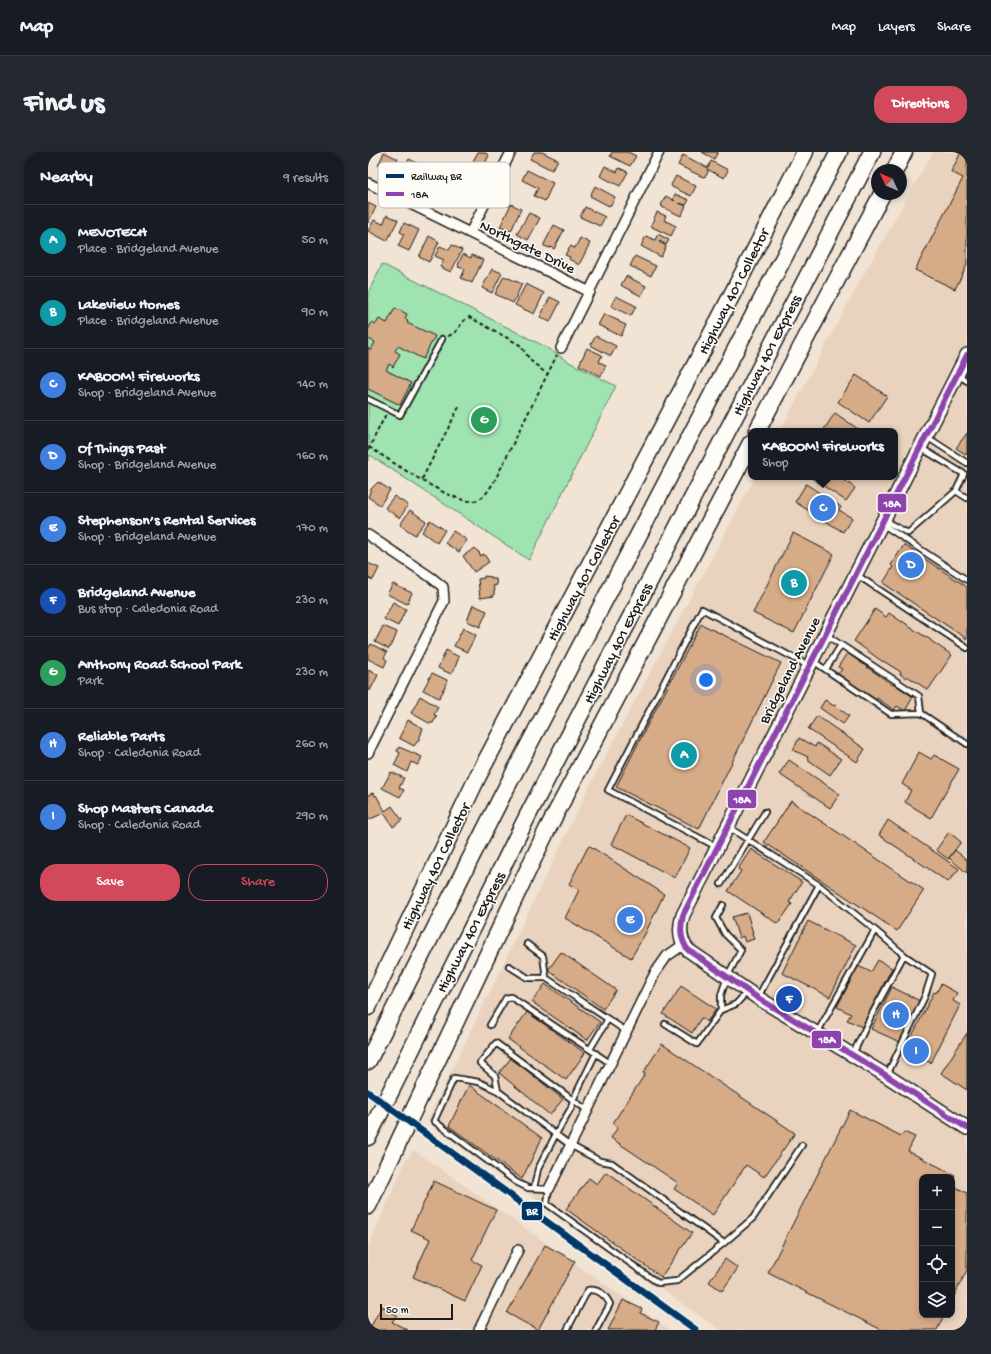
<!DOCTYPE html>
<meta charset="utf-8">
<style>
:root{--surface:#171b24;--page:#242831;--text:#f1f3f6;--muted:#9ea1a6;--line:#363941;--accent:#d1495b}
body{margin:0;font-family:"Gochi Hand",sans-serif;background:var(--page);color:var(--text)}
.controls{position:absolute;right:12px;bottom:12px;display:grid;overflow:hidden;border-radius:8px;box-shadow:0 2px 6px #0003}
.controls button{width:36px;height:36px;display:grid;place-items:center;padding:0;border:0;border-bottom:1px solid var(--line);background:var(--surface);color:var(--text);font:20px sans-serif}
.compass{position:absolute;left:503px;top:12px;width:36px;height:36px;border-radius:50%;background:var(--surface);box-shadow:0 2px 6px #0003;rotate:314deg}
.scale{position:absolute;left:12px;bottom:10px;width:73px;box-sizing:border-box;padding-left:4px;border:2px solid #1c1c1c;border-top:0;font-size:11px;line-height:14px;white-space:nowrap;color:#1c1c1c;-webkit-text-stroke:3px #fdfcf7;paint-order:stroke}
.you{position:absolute;left:338px;top:528px;width:14px;height:14px;margin:-10px;border:3px solid #fff;border-radius:50%;background:#1a73e8;box-shadow:0 0 0 6px #1a73e833}
.badge{display:grid;place-items:center;width:26px;height:26px;border-radius:50%;background:var(--accent);color:#fff;font-size:13px;font-weight:700}
.pin{position:absolute;translate:-50% -50%;border:2px solid #fff;box-shadow:0 1px 4px #0006}
.popup{position:absolute;left:380px;top:276px;width:150px;height:52px;box-sizing:border-box;display:grid;place-content:center;border-radius:8px;background:var(--surface);filter:drop-shadow(0 1px 3px #0005);font-size:13px;white-space:nowrap;color:var(--muted)}
.popup b{font-size:15px;color:var(--text)}
.popup::after{content:'';position:absolute;left:50%;top:100%;margin-left:-8px;border:8px solid transparent;border-top-color:var(--surface)}
.list{margin:0;padding:0;list-style:none}
h2{display:flex;justify-content:space-between;align-items:center;height:52px;margin:0;padding:0 16px;font-size:17px}
h2 small{font-size:13px;font-weight:400;color:var(--muted)}
.list li{display:grid;grid-template-columns:26px 1fr auto;gap:12px;align-items:center;box-sizing:border-box;height:72px;padding:0 16px;border-top:1px solid var(--line)}
.list b{display:block;font-size:15px;white-space:nowrap}
.list p{margin:0;font-size:13px;white-space:nowrap;color:var(--muted)}
.list em{font-size:13px;font-style:normal;color:var(--muted)}
.actions{display:flex;gap:8px;padding:12px 16px}
.actions a{flex:1;padding:9px 0;border:1px solid var(--accent);border-radius:16px;text-align:center;font-size:14px;color:var(--accent)}
.actions .main{background:var(--accent);color:#fff}
.icon{flex:none;width:22px;height:22px;fill:none;stroke:currentColor;stroke-width:2;stroke-linecap:round;stroke-linejoin:round}
.map{position:relative;flex:none;width:599px;height:1178px;overflow:hidden;border-radius:16px}
header{display:flex;align-items:center;gap:24px;box-sizing:border-box;height:56px;padding:0 20px;background:var(--surface);border-bottom:1px solid var(--line)}
header strong{font-size:19px}
nav{display:flex;gap:22px;margin-inline-start:auto;font-size:14px}
.intro{display:flex;align-items:center;justify-content:space-between;box-sizing:border-box;height:96px;padding:0 24px}
h1{margin:0;font-size:28px}
.button{padding:10px 18px;border-radius:16px;background:var(--accent);color:#fff;font-size:14px;font-weight:700}
main{display:flex;gap:24px;padding:0 24px}
aside{flex:1;background:var(--surface);border-radius:16px;box-shadow:0 2px 6px #0003}
.map>svg:first-child{display:block}
.built{fill:#e9d3be;fill-rule:evenodd}
.green{fill:#9ee3b0;stroke:#5d8066}
.building{fill:#d6ab87;stroke:#1c1c1c}
.lines{fill:none;stroke-linecap:round;stroke-linejoin:round}
.lane-casing{stroke:#1c1c1c;stroke-width:8}
.street-casing{stroke:#1c1c1c;stroke-width:12}
.secondary-casing{stroke:#1c1c1c;stroke-width:16}
.highway-casing{stroke:#1c1c1c;stroke-width:19}
.path{stroke:#1c1c1c;stroke-width:2;stroke-dasharray:4 3;stroke-linecap:butt}
.lane{stroke:#fdfcf7;stroke-width:4.5}
.street{stroke:#fdfcf7;stroke-width:9}
.secondary{stroke:#fdfcf7;stroke-width:13}
.highway{stroke:#fdfcf7;stroke-width:16}
.bus-1-casing{stroke:#fdfcf7;stroke-width:9}
.bus-1{stroke:#8e44ad;stroke-width:6}
.rail-1-casing{stroke:#fdfcf7;stroke-width:10}
.rail-1{stroke:#003768;stroke-width:7}
.labels{text-anchor:middle;stroke-width:3;stroke-linejoin:round;paint-order:stroke}
.street-label{font-size:15px;fill:#1c1c1c;stroke:#fdfcf7}
.key{fill:#fdfcf7;stroke:#bab9b5;stroke-width:1}
.key-label{font-size:11px;fill:#1c1c1c}
.line-badge{stroke:#fdfcf7;stroke-width:1.5}
.badge-label{font-size:11px;text-anchor:middle;font-weight:bold;fill:#fff}
</style>
<header>
<strong>Map</strong>
<nav><a>Map</a><a>Layers</a><a>Share</a></nav>
</header>
<div class="intro"><h1>Find us</h1><a class="button">Directions</a></div>
<main>
<aside>
<h2>Nearby<small>9 results</small></h2>
<ul class="list">
<li><span class="badge" style="background:#0f9aa8">A</span><div><b>MEVOTECH</b><p>Place · Bridgeland Avenue</p></div><em>50 m</em></li>
<li><span class="badge" style="background:#0f9aa8">B</span><div><b>Lakeview Homes</b><p>Place · Bridgeland Avenue</p></div><em>90 m</em></li>
<li><span class="badge" style="background:#3f7fe0">C</span><div><b>KABOOM! Fireworks</b><p>Shop · Bridgeland Avenue</p></div><em>140 m</em></li>
<li><span class="badge" style="background:#3f7fe0">D</span><div><b>Of Things Past</b><p>Shop · Bridgeland Avenue</p></div><em>160 m</em></li>
<li><span class="badge" style="background:#3f7fe0">E</span><div><b>Stephenson’s Rental Services</b><p>Shop · Bridgeland Avenue</p></div><em>170 m</em></li>
<li><span class="badge" style="background:#1a4fb4">F</span><div><b>Bridgeland Avenue</b><p>Bus stop · Caledonia Road</p></div><em>230 m</em></li>
<li><span class="badge" style="background:#2e9e5b">G</span><div><b>Anthony Road School Park</b><p>Park</p></div><em>230 m</em></li>
<li><span class="badge" style="background:#3f7fe0">H</span><div><b>Reliable Parts</b><p>Shop · Caledonia Road</p></div><em>260 m</em></li>
<li><span class="badge" style="background:#3f7fe0">I</span><div><b>Shop Masters Canada</b><p>Shop · Caledonia Road</p></div><em>290 m</em></li>
</ul>
<div class="actions"><a class="main">Save</a><a>Share</a></div>
</aside>
<div class="map">
<svg width="599" height="1178" viewBox="0 0 599 1178">
<rect width="100%" height="100%" fill="#f1e4d5"/>
<filter id="ink" filterUnits="userSpaceOnUse"><feTurbulence type="fractalNoise" baseFrequency=".025" numOctaves="2"/><feDisplacementMap in="SourceGraphic" scale="8" xChannelSelector="R" yChannelSelector="G"/><feConvolveMatrix kernelMatrix="1 2 1 2 8 2 1 2 1" color-interpolation-filters="sRGB"/></filter>
<g filter="url(#ink)">
<path class="built" d="M565,0H599V1178H354L340,1170L59,969L222,633L387,325H527V279H412L493,127ZM554,1025H584V1163H554Z
M46,998L302,1178H116L106,1176L104,1178H0V1095L38,1008Z"/>
<path class="green" d="M14,112L176,194L201,210L248,234L161,408L2,303L0,309V141Z"/>
<path class="building" d="M16,0L30,7L23,21L10,14Z
M110,0H115L121,3L116,14L105,9Z
M166,0H174L190,8L184,18L162,7Z
M244,0H260L268,4L262,14L242,4Z
M334,0H350L346,7Z
M593,0L599,3V113L587,137L547,118L595,26L583,20Z
M315,3L340,16L343,9L360,18L356,26L339,17L340,20L338,24L335,25L310,13Z
M41,7L53,13L46,29L33,23Z
M237,14L249,20L251,16L260,20L252,34L232,24Z
M65,17L85,28L79,39L76,38L75,40L70,37L68,43L55,37Z
M159,18L185,31L177,49L166,44L170,36L154,28Z
M308,24L328,34L323,44L304,35L303,33Z
M88,30L100,36L98,40L103,43L99,51L94,49L92,52L80,46Z
M227,34L247,45L243,53H241V54L222,44Z
M307,42L321,48L318,53L311,51L318,54L313,64L294,55V53H293L298,44L307,49L305,47Z
M0,51L8,55L0,71Z
M143,52L153,57L143,79L132,75Z
M217,55L237,65L232,74L212,65Z
M289,60L298,64L296,68L308,74L303,84L284,75V73H283Z
M161,61L172,66L160,88L149,82Z
M19,63L30,68L19,89L0,79L6,68L15,72Z
M36,71L51,78L41,99L30,94L36,82L32,80Z
M186,73L196,78L186,97L183,95L182,96L176,94V92Z
M290,82L301,88L298,93L292,89L291,90L298,94L293,105L273,94L278,84L287,88Z
M61,84L70,89V90H71L61,110L51,105Z
M212,86L222,91L211,113L201,107L202,105L197,103L202,94L207,96Z
M84,93L94,98L83,120L72,115L76,108L67,104L72,94L81,98Z
M95,102L103,106L104,103L115,108L104,131L93,126L97,117L90,115L91,114L90,113Z
M267,104L288,114L283,124L262,114Z
M124,117L134,121L124,141L114,136Z
M136,124L154,132L145,151L127,142Z
M258,124L278,134L273,144L254,134L253,133Z
M158,132L176,141L166,162L147,153Z
M248,144L268,154L263,164L243,154Z
M182,145L192,150L182,170L172,165Z
M27,156L39,162L37,167L40,169L39,171L67,184L55,207L30,194L27,199L32,202L25,215L21,212L18,218L43,231L32,253L0,237V196L3,198L7,190L0,187V178L4,170L8,172L11,167L19,171Z
M236,162L251,169V170L258,173L253,184L230,173Z
M228,184L248,194L243,204L224,194L223,192Z
M219,196L234,203L231,210L238,213L233,224L211,213Z
M488,223L519,244L501,271L470,250Z
M467,261L493,279H455Z
M599,281V303L588,296Z
M442,325H467L470,327L472,325L487,336L478,349Z
M10,330L22,338L12,353L0,345L3,337Z
M438,332L473,355L471,358L484,366L475,380L427,350Z
M26,344L40,353L32,366L17,356Z
M42,358L58,369L47,383L32,373Z
M62,368L77,378L69,391L54,380Z
M85,379L99,388L91,400L77,391Z
M425,381L466,402L426,481L385,461Z
M536,393L599,435V487L515,431L525,415L523,413Z
M107,396L110,400H111L112,404L116,402L121,410L106,420L95,404Z
M0,411L11,416L5,428L0,426Z
M116,424L124,425V427H128L129,433L125,434L127,439H126V444L112,446L110,427L116,426Z
M25,432L44,441L39,452L19,442Z
M25,450L38,457L30,474L16,467Z
M105,453L119,459L112,475L99,469Z
M507,457L518,465L521,461L534,470V469L540,473V474L563,488V489L584,503L560,538L539,524L538,526L532,522L533,520L515,509V510L486,489Z
M333,472L413,511L331,677L248,635L281,570Z
M15,474L29,480L25,491H24L21,497L7,490Z
M95,476L108,483L99,500L86,494Z
M3,492L19,500L16,506L19,508L16,515L0,507V497Z
M78,498L91,505L86,518L83,522L70,516Z
M479,501L525,533L526,532L545,545L537,559L529,554L526,558L509,546L508,549L470,522L474,517L470,515Z
M0,518L10,523L2,539L0,538Z
M64,521L79,528L76,537L74,538H76L71,546L55,538Z
M52,544L70,555L66,563L69,564L65,571H61L43,561Z
M457,548L466,554L467,553L481,564L475,572L452,556Z
M449,564L497,597L489,610L440,577Z
M40,568L55,576L52,585L51,586H52L46,594L31,586Z
M431,586L447,595L449,591L473,607L462,623L439,607L440,605L425,598Z
M31,595L54,605L50,613L43,610L39,620L26,613L32,601L29,599Z
M551,600L563,607L566,603L591,617L563,666L537,650L543,638L534,632Z
M421,608L472,642L462,656L411,622Z
M23,620L36,626L31,636L36,638L32,645L14,636Z
M5,641L7,644L8,643L17,659L24,654L34,668L25,675L16,661L0,668V643Z
M423,649L556,738L529,779L396,690Z
M258,663L322,696L307,726L243,692Z
M520,668L591,717L580,730L511,683Z
M581,680L593,690L580,707L568,698Z
M222,694L296,742L277,782L263,806L197,766L211,738L201,732L220,695Z
M383,697L434,730L421,750L424,752L410,772L360,739L373,719L370,717Z
M587,698L599,708V721L581,706Z
M379,761L385,781H384L386,787L377,790L375,784L371,786L364,765Z
M440,769L488,793L462,845L414,821Z
M193,800L248,838L235,857L180,818Z
M510,808L524,816L494,875L479,868L483,862L469,855L490,814L503,820Z
M177,832L232,870L219,888L164,850Z
M573,832L589,841L585,849L592,853L563,911L543,901L547,893L541,890L566,840L568,841Z
M313,834L348,857L339,870L333,866L324,881L295,862Z
M524,835L552,849L532,890L503,877Z
M159,860L217,901L198,928L140,887Z
M599,881V938L573,921Z
M294,892L427,981L396,1025L378,1013L345,1063L306,1037L310,1031L243,986L250,975L245,971L277,922L275,921Z
M143,906L195,947L182,963L131,921Z
M101,933L174,986L154,1027L81,974Z
M482,958L533,984L536,980L547,985L540,999L587,1023L584,1029V1025H554V1163H576L569,1178H514L400,1121Z
M238,1020L324,1081L293,1125L198,1057L221,1026L229,1032Z
M66,1029L128,1058L104,1108L114,1113L97,1149L45,1125L62,1087L43,1078Z
M584,1033L599,1041V1118L584,1148Z
M177,1093L207,1109L170,1178L139,1161Z
M357,1107L370,1116L354,1139L341,1130Z
M255,1148L274,1157L272,1161L291,1170L287,1178H240Z
M14,1154L29,1163L24,1170L40,1178H1Z"/>
<g class="lines">
<defs>
<path id="lane" d="M590,223L599,229
M0,247L32,263L74,187
M559,285L599,311
M588,339L599,346
M517,369L540,381L588,339L596,322L553,296
M514,372L599,428
M489,423L599,496
M458,483L551,544L553,561
M445,509L523,562L553,561L599,592
M458,517L473,493
M360,675L451,733L390,845
M349,695L240,638L334,457L439,513
M353,732L397,660
M451,733L507,778L536,803
M159,792L175,804L178,826L258,879
M141,814L160,826H178
M353,858L368,852L379,840
M297,872L329,892L353,858V843L359,825L373,798L357,782L348,766L355,753
M122,873L138,846L143,845L242,911
M449,881L507,778
M222,897L240,867
M485,902L503,864L536,803L564,822L557,844L519,923
M130,939L111,930L86,926L66,969L148,1030L160,1036L181,1037L179,1052L290,1131L309,1129L356,1091L244,1011L232,1009L202,993L130,939L127,924L112,911L128,891L205,948L203,956L188,982L170,1017L166,1036
M219,958L205,948L228,901
M356,1091L385,1066L434,993
M199,1178L220,1138C230,1137 237,1142 242,1152L228,1178"/>
<path id="street" d="M0,31L222,140
M102,81L143,0
M193,196L291,0
M0,383L64,426L75,435L76,449L0,601
M181,1037L287,821L299,804L315,793
M111,1178L150,1098"/>
<path id="secondary" d="M599,203L315,763C311,776 311,788 320,798L390,846L519,924L599,976"/>
<path id="highway" d="M527,18L536,0
M389,279L514,42
M0,855L110,624L354,162L437,0
M0,909L134,644L471,0
M0,985L160,663L504,0
M0,1054L179,678L383,291"/>
</defs>
<use href="#lane" class="lane-casing"/>
<use href="#street" class="street-casing"/>
<use href="#secondary" class="secondary-casing"/>
<use href="#highway" class="highway-casing"/>
<path class="path" d="M80,184C92,180 91,170 101,165L105,167L152,193L163,209L180,223
M1,295C22,308 83,351 105,349C116,348 122,336 127,328L189,203
M0,298L18,262
M54,327L92,253"/>
<use href="#lane" class="lane"/>
<use href="#street" class="street"/>
<use href="#secondary" class="secondary"/>
<use href="#highway" class="highway"/>
<defs>
<path id="bus-1" d="M599,203L315,763C312,776 312,787 320,798L390,846L519,924L599,976"/>
</defs>
<use href="#bus-1" class="bus-1-casing"/>
<use href="#bus-1" class="bus-1"/>
<defs>
<path id="rail-1" d="M0,940L328,1178"/>
</defs>
<use href="#rail-1" class="rail-1-casing"/>
<use href="#rail-1" class="rail-1"/>
</g>
</g>
<g class="labels">
<g class="street-label">
<text transform="translate(160 94) rotate(26)" y="5">Northgate Drive</text>
<text transform="translate(365 139) rotate(-63)" y="5">Highway 401 Collector</text>
<text transform="translate(398 203) rotate(-63)" y="5">Highway 401 Express</text>
<text transform="translate(215 426) rotate(-62)" y="5">Highway 401 Collector</text>
<text transform="translate(249 491) rotate(-63)" y="5">Highway 401 Express</text>
<text transform="translate(421 518) rotate(-63)" y="5">Bridgeland Avenue</text>
<text transform="translate(67 714) rotate(-64)" y="5">Highway 401 Collector</text>
<text transform="translate(102 780) rotate(-63)" y="5">Highway 401 Express</text>
</g>
</g>
<rect x="10" y="10" width="132" height="46" rx="6" class="key"/>
<rect x="18" y="22" width="18" height="4" fill="#003768"/>
<rect x="18" y="40" width="18" height="4" fill="#8e44ad"/>
<g class="key-label">
<text x="43" y="28">Railway BR</text>
<text x="43" y="46">18A</text>
</g>
<g class="line-badge">
<rect x="509" y="341" width="30" height="20" rx="4" fill="#8e44ad"/>
<rect x="359" y="637" width="30" height="20" rx="4" fill="#8e44ad"/>
<rect x="443" y="878" width="31" height="19" rx="4" fill="#8e44ad"/>
<rect x="153" y="1049" width="22" height="20" rx="4" fill="#003768"/>
</g>
<g class="badge-label">
<text x="524" y="355">18A</text>
<text x="374" y="651">18A</text>
<text x="459" y="891">18A</text>
<text x="164" y="1063">BR</text>
</g>
</svg>
<div class="controls">
<button>+</button>
<button>−</button>
<button><svg class="icon" aria-label="locate" viewBox="0 0 24 24"><circle cx="12" cy="12" r="6"/><path d="M12 2v4M12 18v4M2 12h4M18 12h4"/></svg></button>
<button><svg class="icon" aria-label="layers" viewBox="0 0 24 24"><path d="M12 4l9 5-9 5-9-5zM3 14l9 5 9-5"/></svg></button>
</div>
<svg class="compass" viewBox="-18 -18 36 36"><path d="M0-13l5 13h-10z" fill="#e53935"/><path d="M0 13l5-13h-10z" fill="#9ea1a6"/></svg>
<div class="scale">50 m</div>
<div class="you"></div>
<div class="pin badge" style="left:316px;top:603px;background:#0f9aa8">A</div>
<div class="pin badge" style="left:426px;top:431px;background:#0f9aa8">B</div>
<div class="pin badge" style="left:455px;top:356px;background:#3f7fe0">C</div>
<div class="popup"><b>KABOOM! Fireworks</b>Shop</div>
<div class="pin badge" style="left:543px;top:413px;background:#3f7fe0">D</div>
<div class="pin badge" style="left:262px;top:768px;background:#3f7fe0">E</div>
<div class="pin badge" style="left:421px;top:847px;background:#1a4fb4">F</div>
<div class="pin badge" style="left:116px;top:268px;background:#2e9e5b">G</div>
<div class="pin badge" style="left:528px;top:863px;background:#3f7fe0">H</div>
<div class="pin badge" style="left:548px;top:899px;background:#3f7fe0">I</div>
</div>
</main>
